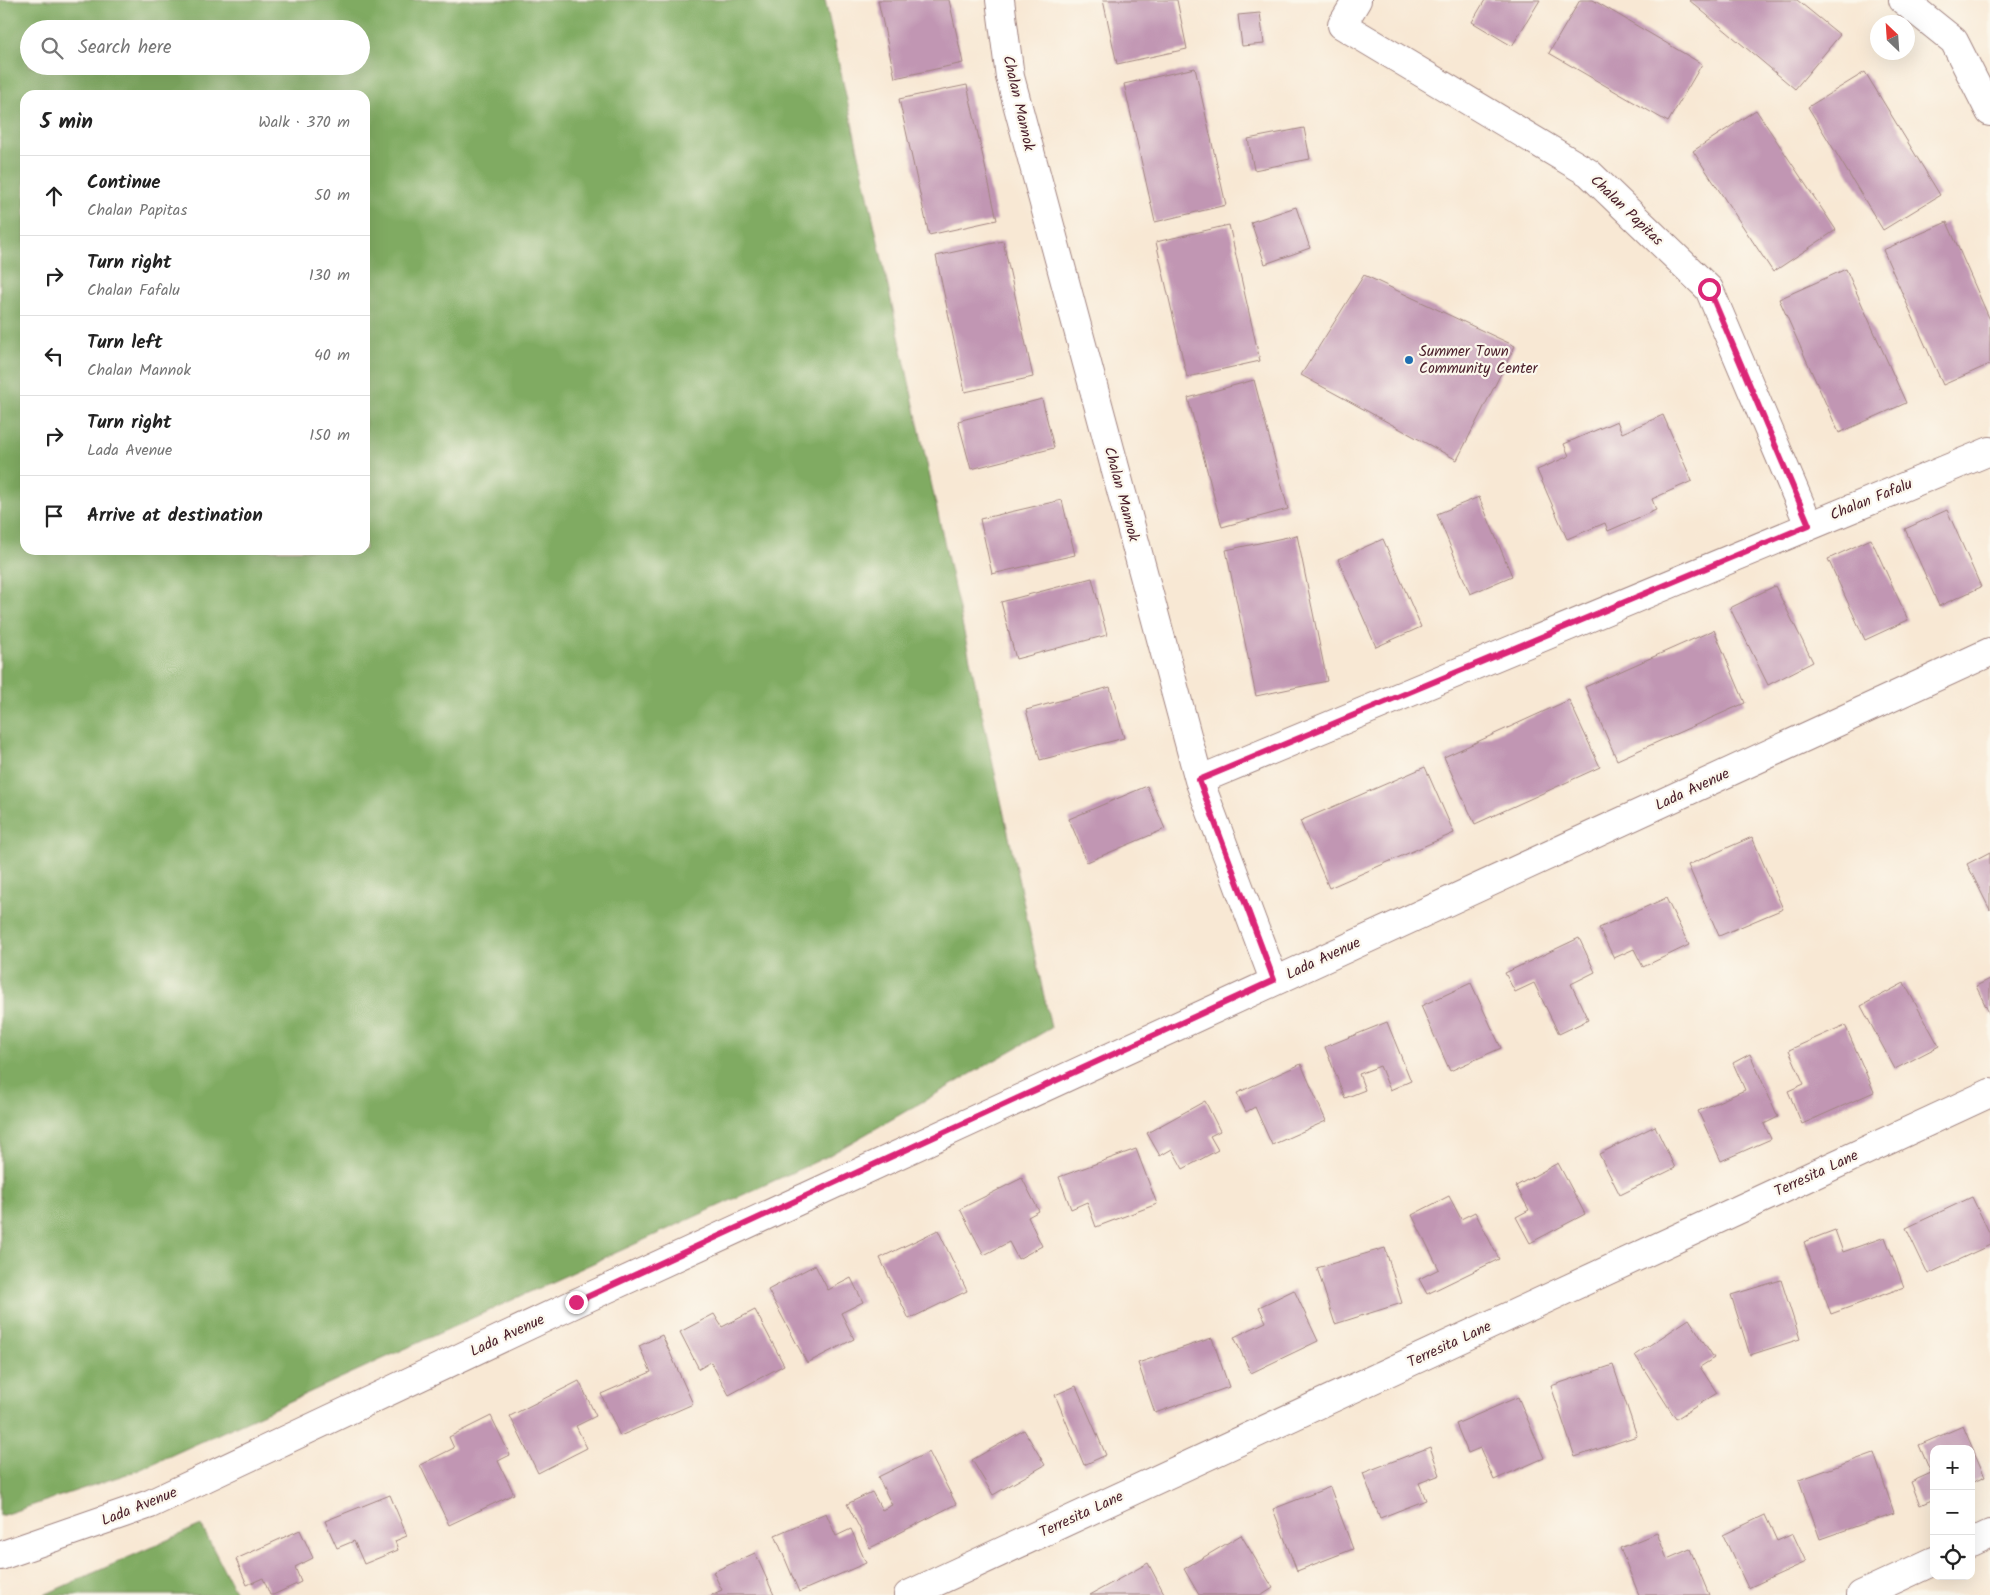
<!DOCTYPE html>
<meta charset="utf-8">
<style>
:root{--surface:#fff;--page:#f6f6f6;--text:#222;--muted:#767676;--line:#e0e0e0}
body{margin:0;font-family:Kalam,sans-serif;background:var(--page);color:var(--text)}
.controls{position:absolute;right:15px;bottom:15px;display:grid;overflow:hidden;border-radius:10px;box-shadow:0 5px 20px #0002}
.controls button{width:45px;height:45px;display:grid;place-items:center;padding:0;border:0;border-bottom:1px solid var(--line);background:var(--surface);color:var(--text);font:25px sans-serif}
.compass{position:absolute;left:1870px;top:15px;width:45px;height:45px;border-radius:50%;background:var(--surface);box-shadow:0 5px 20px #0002;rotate:335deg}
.stop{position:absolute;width:15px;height:15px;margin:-11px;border:4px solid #db2777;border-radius:50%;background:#fff}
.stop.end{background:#db2777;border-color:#fff;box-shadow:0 1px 5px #0008}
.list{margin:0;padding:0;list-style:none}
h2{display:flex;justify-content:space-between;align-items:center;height:65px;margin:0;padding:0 20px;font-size:21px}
h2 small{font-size:16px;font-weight:400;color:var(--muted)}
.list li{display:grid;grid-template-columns:32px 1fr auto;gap:15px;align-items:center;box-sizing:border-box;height:80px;padding:0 20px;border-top:1px solid var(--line)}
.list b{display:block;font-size:19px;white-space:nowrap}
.list p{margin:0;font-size:16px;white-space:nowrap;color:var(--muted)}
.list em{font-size:16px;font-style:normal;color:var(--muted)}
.icon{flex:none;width:28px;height:28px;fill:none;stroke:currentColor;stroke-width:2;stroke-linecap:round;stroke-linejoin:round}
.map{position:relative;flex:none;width:1990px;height:1595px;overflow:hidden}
.search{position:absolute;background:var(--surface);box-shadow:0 5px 20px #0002;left:20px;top:20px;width:350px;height:55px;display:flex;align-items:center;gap:12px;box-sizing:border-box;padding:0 18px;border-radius:28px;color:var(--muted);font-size:19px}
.panel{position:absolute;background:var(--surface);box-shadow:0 5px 20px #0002;left:20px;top:90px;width:350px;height:465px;border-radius:15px}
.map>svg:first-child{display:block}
.forest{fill:#80ab62;stroke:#656546;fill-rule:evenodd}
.building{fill:#c196b3}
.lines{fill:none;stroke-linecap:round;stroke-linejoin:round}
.minor-casing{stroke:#a18480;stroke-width:30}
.minor{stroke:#fff;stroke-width:28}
.route{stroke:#db2777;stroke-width:6}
.poi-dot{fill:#1f6fb2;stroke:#fbf7ec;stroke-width:2}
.labels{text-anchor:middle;stroke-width:4.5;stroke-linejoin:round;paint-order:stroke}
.street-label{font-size:15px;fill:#4a1f2b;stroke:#fbf7ec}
.poi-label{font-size:15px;fill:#4a1f2b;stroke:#fbf7ec;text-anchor:start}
</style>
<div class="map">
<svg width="1990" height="1595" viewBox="0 0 1990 1595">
<rect width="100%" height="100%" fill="#fbf7ec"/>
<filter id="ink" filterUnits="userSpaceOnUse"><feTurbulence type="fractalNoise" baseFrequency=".02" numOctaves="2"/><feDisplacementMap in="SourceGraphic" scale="10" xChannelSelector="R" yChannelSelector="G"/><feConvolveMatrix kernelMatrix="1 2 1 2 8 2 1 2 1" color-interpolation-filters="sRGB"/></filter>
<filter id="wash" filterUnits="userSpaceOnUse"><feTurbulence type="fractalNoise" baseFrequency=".0096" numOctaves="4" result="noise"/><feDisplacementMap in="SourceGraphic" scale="20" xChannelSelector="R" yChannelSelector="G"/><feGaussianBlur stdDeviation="1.12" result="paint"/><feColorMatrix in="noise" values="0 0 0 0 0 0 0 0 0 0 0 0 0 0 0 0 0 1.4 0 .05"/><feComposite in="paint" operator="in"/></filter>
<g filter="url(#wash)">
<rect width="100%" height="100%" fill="#f8e8d4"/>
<path class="forest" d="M0,0H825L1051,1028L826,1157L139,1470L0,1516ZM29,29H361V66H29ZM25,95H365V550H25Z
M201,1525L237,1595H44Z"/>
<g id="blocks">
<path class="building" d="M878,0H949L963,63L895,78Z
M1103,0H1177L1187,49L1117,64Z
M1485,0H1540L1512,46L1472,22Z
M1580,0H1593L1702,64L1668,122L1549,53Z
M1689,0H1797L1840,35L1795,89Z
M1260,13L1264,44L1242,46L1238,15Z
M1195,68L1226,205L1155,222L1124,84Z
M1865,72L1940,195L1883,230L1808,107Z
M967,85L997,220L929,235L899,99Z
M1756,110L1836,230L1773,272L1693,151Z
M1304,128L1310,159L1254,170L1248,139Z
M1296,207L1310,248L1265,264L1251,222Z
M1947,222L1990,320V364L1943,385L1883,250Z
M1229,225L1260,361L1187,377L1156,242Z
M1003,241L1033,377L965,392L936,256Z
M1846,269L1906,403L1839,433L1779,299Z
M1364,275L1515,346L1457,460L1301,375Z
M1254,380L1288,509L1222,527L1188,398Z
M1042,399L1054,448L971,469L958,421Z
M1663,415L1692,481L1652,499L1656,510L1608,531L1605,523L1567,539L1537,470L1569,456L1564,444L1617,421L1622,433Z
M1479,497L1512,576L1470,594L1437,514Z
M1062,500L1075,555L992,574L980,519Z
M1947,510L1981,587L1939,606L1905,529Z
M1297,535L1327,681L1256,696L1226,550Z
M1383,539L1421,627L1376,647L1338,559Z
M1871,539L1908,620L1865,640L1828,559Z
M1092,578L1107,635L1016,659L1001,602Z
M1775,586L1813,662L1768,685L1730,608Z
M1714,630L1745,703L1617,760L1585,687Z
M1110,687L1124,738L1040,760L1026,710Z
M1569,700L1600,767L1475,824L1444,757Z
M1425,767L1454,833L1329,888L1300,821Z
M1147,786L1165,829L1087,862L1069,819Z
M1752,837L1783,909L1719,936L1688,865Z
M1990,852V910L1967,864Z
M1666,898L1689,945L1643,967L1634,949L1614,958L1599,928Z
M1579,938L1595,972L1571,984L1588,1020L1559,1034L1534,983L1515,992L1505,973Z
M1990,979V1015L1976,986Z
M1471,983L1501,1048L1450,1071L1421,1006Z
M1904,983L1939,1046L1895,1069L1861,1006Z
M1387,1022L1411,1081L1390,1090L1380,1066L1359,1074L1365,1090L1345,1098L1325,1047Z
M1845,1025L1874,1092L1802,1124L1788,1091L1804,1084L1789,1050Z
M1750,1054L1778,1117L1764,1124L1771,1139L1721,1161L1698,1111L1745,1090L1733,1063Z
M1301,1064L1326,1121L1272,1145L1255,1107L1246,1112L1237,1093Z
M1205,1101L1220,1131L1210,1136L1218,1150L1183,1169L1172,1149L1160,1156L1147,1133Z
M1655,1126L1675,1168L1620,1195L1599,1154Z
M1136,1149L1157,1204L1096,1227L1087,1202L1071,1209L1059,1177Z
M1558,1163L1585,1214L1530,1243L1516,1217L1529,1210L1516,1186Z
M1022,1178L1039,1211L1028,1217L1042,1246L1018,1259L1009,1242L984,1255L960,1209Z
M1449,1196L1461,1219L1475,1212L1499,1259L1427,1294L1419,1279L1439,1269L1412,1215Z
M1972,1197L1990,1234V1245L1928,1274L1906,1228Z
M938,1230L967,1291L909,1319L880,1258Z
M1835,1230L1843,1252L1885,1237L1904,1287L1831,1314L1804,1242Z
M1385,1248L1402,1303L1335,1324L1317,1268Z
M815,1265L828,1290L851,1278L863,1302L841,1313L854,1339L807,1363L768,1290Z
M1781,1280L1800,1339L1750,1355L1731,1295Z
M1294,1290L1318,1341L1251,1373L1234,1337L1266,1322L1259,1307Z
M755,1310L784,1365L729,1395L711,1362L699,1369L680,1332L714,1314L722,1327Z
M1689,1319L1714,1358L1700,1367L1717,1393L1676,1419L1635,1355Z
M662,1335L693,1404L620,1436L601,1394L651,1372L639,1346Z
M1212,1338L1229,1387L1155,1413L1138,1363Z
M1613,1365L1637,1436L1575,1457L1551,1386Z
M579,1381L596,1416L576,1426L587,1448L538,1473L510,1416Z
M1076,1386L1106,1455L1084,1465L1055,1395Z
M1518,1397L1544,1458L1494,1480L1480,1448L1468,1453L1456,1424Z
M491,1416L510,1455L498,1461L514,1494L449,1525L420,1465L454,1448L449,1437Z
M1963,1426L1985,1477L1971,1483V1449H1934V1499L1920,1505L1911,1482L1931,1473L1919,1445Z
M1024,1430L1045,1465L993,1495L972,1460Z
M1430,1447L1440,1475L1419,1483L1426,1500L1380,1518L1363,1473Z
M929,1452L956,1504L870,1548L847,1504L872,1492L882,1510L892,1505L878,1477Z
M1874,1453L1894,1513L1820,1539L1799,1480Z
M1330,1487L1353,1549L1297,1571L1273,1509Z
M390,1495L407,1536L395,1541L398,1550L364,1564L354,1541L337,1548L325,1521Z
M826,1513L836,1536L851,1529L866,1563L799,1592L775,1535Z
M1765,1515L1777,1541L1793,1534L1806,1562L1748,1588L1723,1535Z
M300,1530L313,1558L295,1567L301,1582L273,1595H270L263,1578L247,1585L236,1559Z
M1657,1533L1667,1559L1690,1549L1709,1595H1639L1620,1548Z
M1241,1535L1273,1588L1262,1595H1199L1184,1569Z
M755,1553L774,1595H711L722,1590L713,1572Z
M1148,1563L1165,1595H1090Z"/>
</g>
</g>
<g filter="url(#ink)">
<use href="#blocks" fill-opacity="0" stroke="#a18480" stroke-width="1"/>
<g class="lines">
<defs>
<path id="minor" d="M1000,0L1010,77L1199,780L1274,980
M1357,0L1342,25L1589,173L1709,289L1809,525
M1903,0L1954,41L1990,112
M1199,780L1990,451
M1971,1543L1990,1534
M0,1556L150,1504L576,1303L1990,652
M908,1595L1990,1093
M1861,1595L1934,1561"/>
</defs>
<use href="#minor" class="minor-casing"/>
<use href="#minor" class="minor"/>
</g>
</g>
<g class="lines" filter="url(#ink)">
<path class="route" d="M576,1302L1274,980L1199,780L1809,525L1709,289"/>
</g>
<circle class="poi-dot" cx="1409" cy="360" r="5"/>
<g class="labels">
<g class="street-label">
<text transform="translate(1019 103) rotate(77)" y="5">Chalan Mannok</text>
<text transform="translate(1627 210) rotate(44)" y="5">Chalan Papitas</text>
<text transform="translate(1122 494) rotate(75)" y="5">Chalan Mannok</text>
<text transform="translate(1871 499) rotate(-22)" y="5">Chalan Fafalu</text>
<text transform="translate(1692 789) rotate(-25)" y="5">Lada Avenue</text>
<text transform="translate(1323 958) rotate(-25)" y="5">Lada Avenue</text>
<text transform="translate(1816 1173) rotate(-25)" y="5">Terresita Lane</text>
<text transform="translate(507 1335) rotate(-25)" y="5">Lada Avenue</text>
<text transform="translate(1449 1344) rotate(-25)" y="5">Terresita Lane</text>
<text transform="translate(139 1506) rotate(-22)" y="5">Lada Avenue</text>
<text transform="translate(1081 1514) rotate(-25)" y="5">Terresita Lane</text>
</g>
<g class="poi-label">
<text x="1419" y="356">Summer Town<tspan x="1419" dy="17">Community Center</tspan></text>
</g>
</g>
</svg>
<div class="controls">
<button>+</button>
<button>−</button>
<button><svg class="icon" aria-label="locate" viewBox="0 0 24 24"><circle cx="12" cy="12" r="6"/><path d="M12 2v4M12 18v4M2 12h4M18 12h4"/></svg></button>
</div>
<svg class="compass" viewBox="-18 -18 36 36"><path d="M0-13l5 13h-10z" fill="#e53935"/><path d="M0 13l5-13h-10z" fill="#767676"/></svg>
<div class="stop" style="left:1709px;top:289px"></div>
<div class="stop end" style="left:576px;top:1302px"></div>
<div class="search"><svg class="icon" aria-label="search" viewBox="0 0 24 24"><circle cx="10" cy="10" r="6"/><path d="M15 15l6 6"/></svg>Search here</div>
<section class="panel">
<h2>5 min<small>Walk · 370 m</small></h2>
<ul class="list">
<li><svg class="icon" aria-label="ahead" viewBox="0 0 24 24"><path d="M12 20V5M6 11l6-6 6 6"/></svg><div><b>Continue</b><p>Chalan Papitas</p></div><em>50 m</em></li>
<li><svg class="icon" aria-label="right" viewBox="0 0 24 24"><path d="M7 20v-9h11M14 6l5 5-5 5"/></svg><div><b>Turn right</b><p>Chalan Fafalu</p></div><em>130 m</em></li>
<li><svg class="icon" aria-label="left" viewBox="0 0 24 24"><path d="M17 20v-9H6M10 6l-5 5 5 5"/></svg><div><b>Turn left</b><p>Chalan Mannok</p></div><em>40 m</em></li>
<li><svg class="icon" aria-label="right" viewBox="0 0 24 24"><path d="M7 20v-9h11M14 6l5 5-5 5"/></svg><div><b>Turn right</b><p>Lada Avenue</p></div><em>150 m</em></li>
<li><svg class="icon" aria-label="arrive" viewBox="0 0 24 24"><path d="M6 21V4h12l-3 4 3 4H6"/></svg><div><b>Arrive at destination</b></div></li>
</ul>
</section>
</div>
